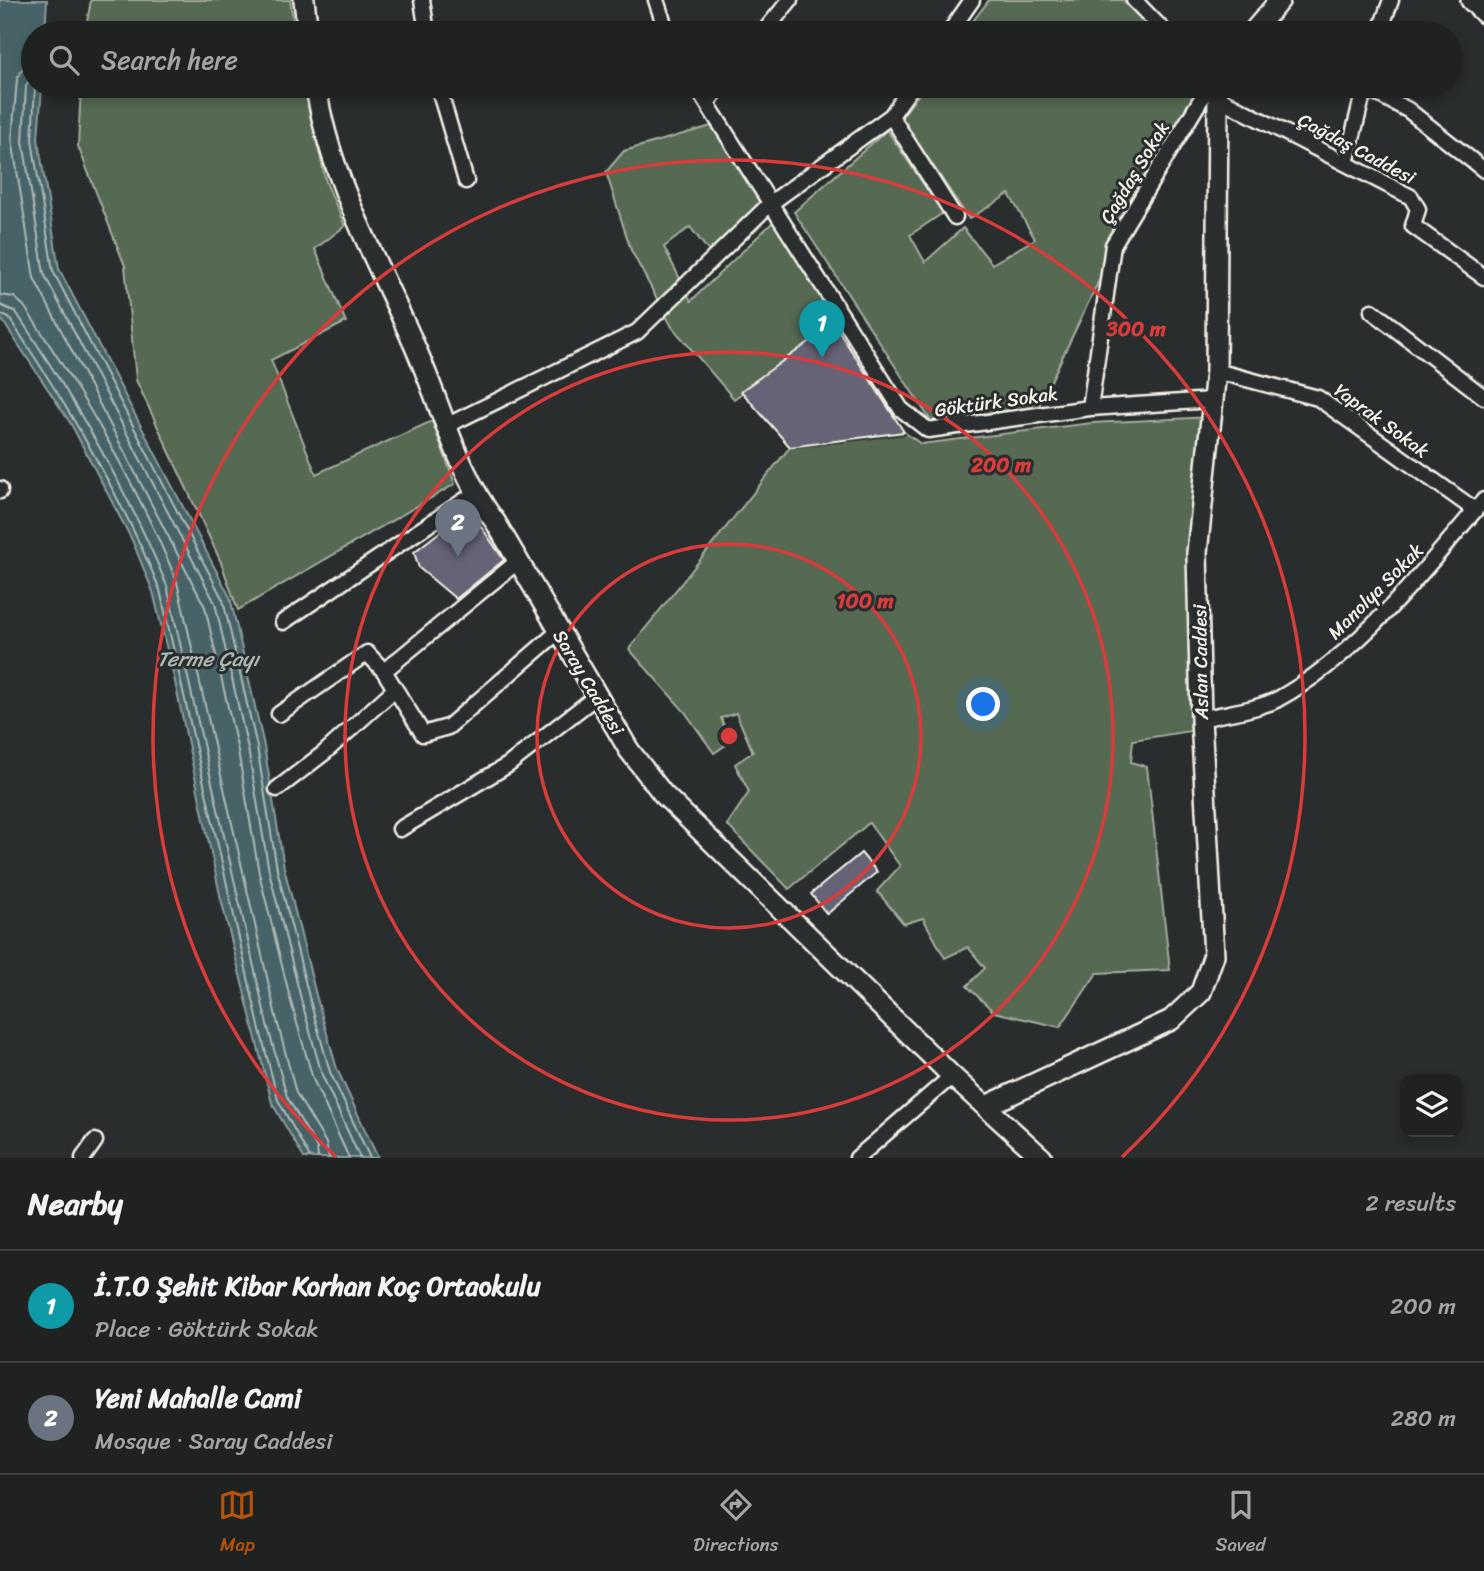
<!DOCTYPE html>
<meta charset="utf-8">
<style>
:root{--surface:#202222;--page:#282a2a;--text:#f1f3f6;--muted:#a2a4a5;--line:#3d3f40;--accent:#b45309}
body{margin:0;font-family:Sriracha,sans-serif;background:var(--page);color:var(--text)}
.controls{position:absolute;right:21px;bottom:21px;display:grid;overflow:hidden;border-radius:14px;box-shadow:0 4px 10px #0003}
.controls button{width:63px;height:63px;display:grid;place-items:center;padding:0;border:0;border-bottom:2px solid var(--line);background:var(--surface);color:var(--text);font:35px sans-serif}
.you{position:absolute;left:984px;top:705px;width:24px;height:24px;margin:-18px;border:5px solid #fff;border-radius:50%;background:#1a73e8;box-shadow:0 0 0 10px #1a73e833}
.badge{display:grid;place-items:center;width:46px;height:46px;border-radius:50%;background:var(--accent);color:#fff;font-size:23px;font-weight:700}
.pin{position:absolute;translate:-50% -58px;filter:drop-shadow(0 2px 4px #0008)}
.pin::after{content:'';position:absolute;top:37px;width:24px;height:21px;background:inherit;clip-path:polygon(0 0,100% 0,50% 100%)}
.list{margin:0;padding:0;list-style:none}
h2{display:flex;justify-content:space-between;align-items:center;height:91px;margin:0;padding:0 28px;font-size:30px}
h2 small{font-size:23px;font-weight:400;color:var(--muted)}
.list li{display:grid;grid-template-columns:46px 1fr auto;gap:21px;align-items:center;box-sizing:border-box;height:112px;padding:0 28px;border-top:2px solid var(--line)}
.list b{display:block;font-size:26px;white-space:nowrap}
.list p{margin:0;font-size:23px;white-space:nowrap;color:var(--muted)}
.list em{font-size:23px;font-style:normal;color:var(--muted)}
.icon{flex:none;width:38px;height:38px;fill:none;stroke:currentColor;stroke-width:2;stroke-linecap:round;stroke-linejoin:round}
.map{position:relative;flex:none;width:1484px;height:1158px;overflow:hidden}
.search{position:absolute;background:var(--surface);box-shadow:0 4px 10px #0003;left:21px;right:21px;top:21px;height:77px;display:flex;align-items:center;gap:18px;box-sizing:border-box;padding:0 24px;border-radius:38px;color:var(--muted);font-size:26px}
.sheet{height:315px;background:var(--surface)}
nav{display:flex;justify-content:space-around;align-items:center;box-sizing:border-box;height:98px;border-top:2px solid var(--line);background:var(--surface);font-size:19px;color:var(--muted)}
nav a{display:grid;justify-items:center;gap:4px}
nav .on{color:var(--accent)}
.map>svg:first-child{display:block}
.green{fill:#566953;stroke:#a5ad9e;stroke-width:2}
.water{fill:#466468;stroke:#8c9c9b;stroke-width:2}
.shadow{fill:#0007}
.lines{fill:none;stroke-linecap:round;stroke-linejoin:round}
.shore{stroke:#aeb9b5;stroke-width:2}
.building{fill:#666476;stroke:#f4f1e8;stroke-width:2}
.street-casing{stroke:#f4f1e8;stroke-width:19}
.secondary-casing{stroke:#f4f1e8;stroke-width:24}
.street{stroke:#2a2d2e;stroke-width:14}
.secondary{stroke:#2a2d2e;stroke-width:19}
.ring{fill:none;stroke:#d93c3b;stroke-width:3.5}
.labels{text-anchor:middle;stroke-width:6;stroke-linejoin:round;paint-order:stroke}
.street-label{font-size:19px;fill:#f4f1e8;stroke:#2a2d2e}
.water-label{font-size:21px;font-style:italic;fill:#aeb9b5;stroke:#2a2d2e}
.centre{fill:#d93c3b;stroke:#2a2d2e;stroke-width:3.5}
.ring-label{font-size:21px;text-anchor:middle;font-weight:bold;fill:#d93c3b;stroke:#2a2d2e;stroke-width:6;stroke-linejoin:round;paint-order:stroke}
</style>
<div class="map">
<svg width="1484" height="1158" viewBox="0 0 1484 1158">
<rect width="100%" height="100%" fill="#2a2d2e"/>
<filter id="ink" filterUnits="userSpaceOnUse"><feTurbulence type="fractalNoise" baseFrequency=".0143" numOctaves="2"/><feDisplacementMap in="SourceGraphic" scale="14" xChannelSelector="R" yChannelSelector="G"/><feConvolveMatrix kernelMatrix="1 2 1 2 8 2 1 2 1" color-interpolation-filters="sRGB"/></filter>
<g filter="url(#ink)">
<path class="green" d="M91,0H290L295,33H85Z
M989,0H1123L1155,33H964Z
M81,86H304L326,182L345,226L315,249L346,322L271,360L316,474L432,421L455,484L238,610L220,560L136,380L125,266L78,146Z
M925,86H1205L1115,247L1038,408L935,427L794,212L887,130L943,213L910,235L925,262L963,228L992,264L1035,239L1009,194L969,219L901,118Z
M715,125L764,209L714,258L690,227L664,247L691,301L774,221L821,293L834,324L734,399L672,327L631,250L606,172L624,151Z
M1211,417L1197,730L1133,740L1131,762L1147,767L1170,970L1097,973L1060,1027L994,1012L967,986L985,968L968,947L945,958L923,918L904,924L877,891L900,866L869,823L789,889L727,825L749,792L735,764L753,752L736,713L721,718L730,742L714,753L685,712L629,649L790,447L904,432L921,444L1092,423Z"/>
<path class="water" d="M0,0H47L45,33H33V86H42L38,139L59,269L230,597L264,746L284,867L316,995L337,1069L378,1158H304L272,1103L220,895L175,682L153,592L132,540L71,424L0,317Z"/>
<path class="shadow" d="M834,327L840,329L907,435L797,448L792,445Z
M469,512L476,516L510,565L465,602L457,598Z
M862,855L877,873L829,913L814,894Z"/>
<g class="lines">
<path class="shore" d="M33,61L22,69L17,79L12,139L34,278L205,607L238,751L259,873L291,1002L313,1079L349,1158
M33,73L26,86L23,141L44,274L215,603L248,749L269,871L301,999L322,1075L360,1158
M35,86L32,140L53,271L223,600L257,747L277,869L309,997L330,1072L370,1158
M0,295L14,297L24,306C83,394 137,484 177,582L277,1021L296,1093L326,1143L329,1158
M0,305L16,312C74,400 127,488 167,586L267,1024L287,1097L317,1148L318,1158
M0,314L9,318C67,405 120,493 160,590L259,1026L278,1100L310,1158"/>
</g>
<path class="building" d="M834,324L904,432L790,447L741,391Z
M469,509L504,560L456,599L419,568L414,552Z
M861,853L877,872L827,914L811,894Z"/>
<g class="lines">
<defs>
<path id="street" d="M422,0L427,33
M656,0L667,33
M1134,0L1166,33
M763,33L790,0
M949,33L972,0
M1379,33L1391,0
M438,86L466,181
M696,86L901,409L928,430L1090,408L1213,400
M912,86L891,116L955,217
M1365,87L1408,110L1484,170
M1218,98L1411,197L1418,209L1413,226L1484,277
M707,103L720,86
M1346,163L1365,86
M1372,311L1484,397
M1216,371L1318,398L1475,510
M1090,408L1113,245L1209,86
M446,426L637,332L771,203L891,116
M0,489V491
M283,622L474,494
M384,671L517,562
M279,714L367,653L384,671L423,734L448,727L559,631
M1201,719C1224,713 1257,710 1278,699C1361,653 1423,570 1484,500
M277,789L324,753L395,689
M400,829L508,765L598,695
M83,1158L95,1141
M857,1158L952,1076"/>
<path id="secondary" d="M304,0L308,33
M1471,0L1484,13
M1252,33L1280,0
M316,86C329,179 379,263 416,349C442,408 457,471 496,523L629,750L663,794L952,1076L1042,1158
M986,1106L1171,1020L1201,992L1214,955L1201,719L1197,553L1216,371L1218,98L1214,86"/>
</defs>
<use href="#street" class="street-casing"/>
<use href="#secondary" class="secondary-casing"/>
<use href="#street" class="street"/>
<use href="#secondary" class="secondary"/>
</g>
</g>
<g class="ring">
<circle cx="729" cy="736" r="192"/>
<circle cx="729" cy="736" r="384"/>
<path d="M336 1157A576 576 0 1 1 1122 1157"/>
</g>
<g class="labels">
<g class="street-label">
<text transform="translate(1357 148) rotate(28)" y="7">Çağdaş Caddesi</text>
<text transform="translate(1134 172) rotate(-59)" y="7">Çağdaş Sokak</text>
<text transform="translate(996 401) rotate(-8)" y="7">Göktürk Sokak</text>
<text transform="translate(1382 420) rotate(36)" y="7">Yaprak Sokak</text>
<text transform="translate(1375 591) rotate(-45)" y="7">Manolya Sokak</text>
<text transform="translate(1200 662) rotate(-91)" y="7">Aslan Caddesi</text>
<text transform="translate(589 682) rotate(59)" y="7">Saray Caddesi</text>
</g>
<g class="water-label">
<text x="208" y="666">Terme Çayı</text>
</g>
</g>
<circle cx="729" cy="736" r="10" class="centre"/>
<g class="ring-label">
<text x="1136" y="336">300 m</text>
<text x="1001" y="472">200 m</text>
<text x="865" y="608">100 m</text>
</g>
</svg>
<div class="controls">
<button><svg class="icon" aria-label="layers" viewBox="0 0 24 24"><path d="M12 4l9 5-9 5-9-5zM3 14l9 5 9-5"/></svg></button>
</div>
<div class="you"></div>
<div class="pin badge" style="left:822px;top:358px;background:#0f9aa8">1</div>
<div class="pin badge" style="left:458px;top:557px;background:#6b7280">2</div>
<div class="search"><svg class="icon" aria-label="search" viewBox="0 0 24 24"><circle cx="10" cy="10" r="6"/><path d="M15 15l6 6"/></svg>Search here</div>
</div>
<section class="sheet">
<h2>Nearby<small>2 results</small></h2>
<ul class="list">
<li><span class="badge" style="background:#0f9aa8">1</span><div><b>İ.T.O Şehit Kibar Korhan Koç Ortaokulu</b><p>Place · Göktürk Sokak</p></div><em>200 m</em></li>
<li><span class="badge" style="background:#6b7280">2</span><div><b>Yeni Mahalle Cami</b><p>Mosque · Saray Caddesi</p></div><em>280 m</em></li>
</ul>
</section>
<nav>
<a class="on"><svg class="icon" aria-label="map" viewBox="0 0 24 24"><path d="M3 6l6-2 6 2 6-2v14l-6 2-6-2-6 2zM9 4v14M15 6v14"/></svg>Map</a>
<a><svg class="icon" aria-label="directions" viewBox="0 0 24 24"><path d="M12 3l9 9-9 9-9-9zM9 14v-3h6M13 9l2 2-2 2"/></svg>Directions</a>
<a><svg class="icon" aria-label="saved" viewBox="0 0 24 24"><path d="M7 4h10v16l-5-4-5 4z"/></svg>Saved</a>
</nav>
